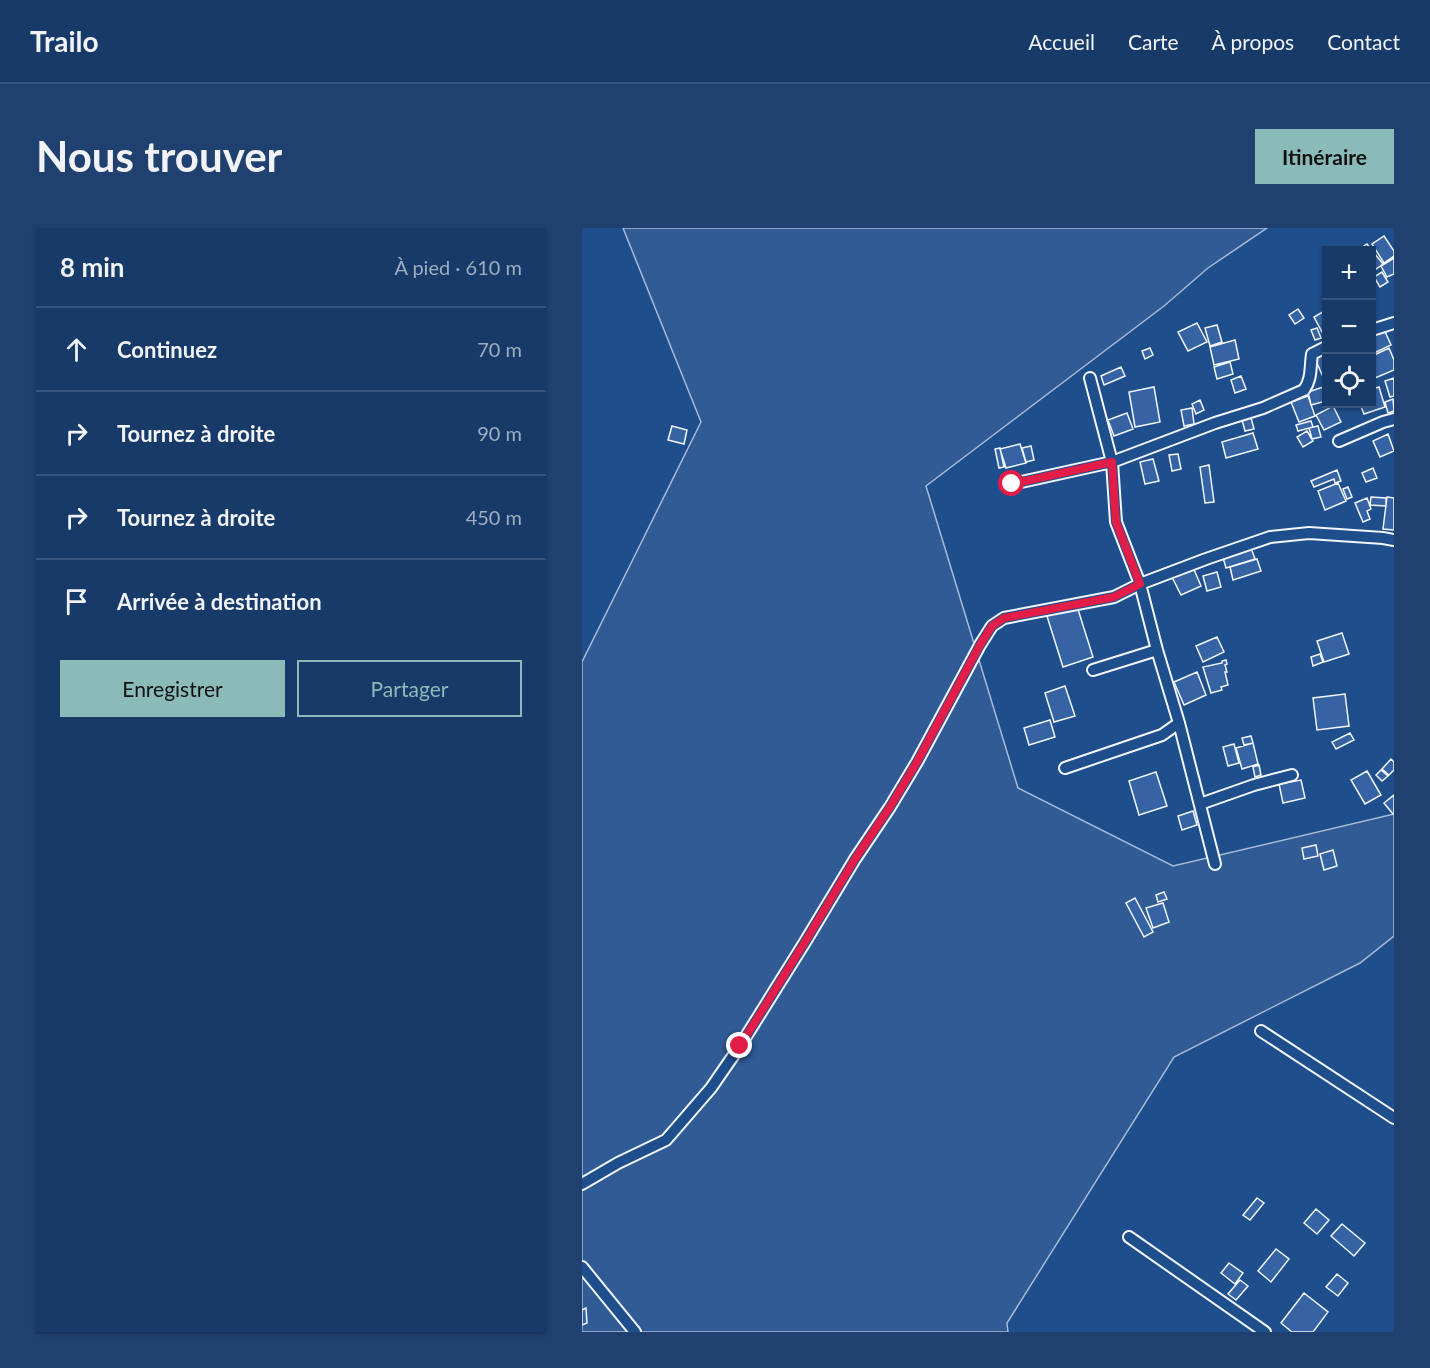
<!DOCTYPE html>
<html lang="fr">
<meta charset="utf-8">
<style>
:root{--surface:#173a69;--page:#20416f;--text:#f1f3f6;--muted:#9eadc0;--line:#36547d;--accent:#8bbbb9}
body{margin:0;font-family:Lato,sans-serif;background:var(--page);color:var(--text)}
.controls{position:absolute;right:18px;top:18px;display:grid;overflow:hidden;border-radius:0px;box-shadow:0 2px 4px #0004}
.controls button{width:54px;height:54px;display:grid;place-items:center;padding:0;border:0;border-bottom:2px solid var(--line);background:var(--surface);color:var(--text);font:30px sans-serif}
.stop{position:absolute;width:18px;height:18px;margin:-14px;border:4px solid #e11d48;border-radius:50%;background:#fff}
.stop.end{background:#e11d48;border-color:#fff;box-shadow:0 2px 6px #0008}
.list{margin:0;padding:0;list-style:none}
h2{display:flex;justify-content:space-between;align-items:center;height:78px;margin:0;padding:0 24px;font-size:26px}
h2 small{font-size:20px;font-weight:400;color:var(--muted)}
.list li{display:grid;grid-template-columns:39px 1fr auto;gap:18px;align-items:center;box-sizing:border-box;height:84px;padding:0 24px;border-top:2px solid var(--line)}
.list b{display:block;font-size:22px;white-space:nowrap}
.list em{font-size:20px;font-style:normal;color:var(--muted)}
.actions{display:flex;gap:12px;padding:18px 24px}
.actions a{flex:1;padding:14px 0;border:2px solid var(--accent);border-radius:0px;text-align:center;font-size:21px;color:var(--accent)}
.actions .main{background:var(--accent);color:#111}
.icon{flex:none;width:33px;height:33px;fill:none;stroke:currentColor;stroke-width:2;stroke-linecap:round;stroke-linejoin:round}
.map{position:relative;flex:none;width:812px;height:1104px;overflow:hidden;border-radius:0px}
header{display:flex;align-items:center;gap:36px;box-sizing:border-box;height:84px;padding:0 30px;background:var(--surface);border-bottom:2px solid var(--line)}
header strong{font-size:28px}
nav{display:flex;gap:33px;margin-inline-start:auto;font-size:21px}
.intro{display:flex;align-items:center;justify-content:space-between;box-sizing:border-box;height:144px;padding:0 36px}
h1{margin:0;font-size:42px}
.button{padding:15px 27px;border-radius:0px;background:var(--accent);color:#111;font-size:21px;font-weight:700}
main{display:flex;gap:36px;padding:0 36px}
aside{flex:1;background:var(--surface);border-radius:0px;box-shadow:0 2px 4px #0004}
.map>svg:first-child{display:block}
.green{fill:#305b95;stroke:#a8bbd7;stroke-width:1.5}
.building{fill:#3563a3;stroke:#f2f6ff;stroke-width:1.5}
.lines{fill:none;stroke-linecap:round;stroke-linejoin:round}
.minor-casing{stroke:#f2f6ff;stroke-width:14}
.minor{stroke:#1f4e8c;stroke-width:10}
.route{stroke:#e11d48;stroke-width:8}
</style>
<header>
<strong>Trailo</strong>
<nav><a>Accueil</a><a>Carte</a><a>À propos</a><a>Contact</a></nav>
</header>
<div class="intro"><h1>Nous trouver</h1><a class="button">Itinéraire</a></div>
<main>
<aside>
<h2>8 min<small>À pied · 610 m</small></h2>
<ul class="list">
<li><svg class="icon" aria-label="ahead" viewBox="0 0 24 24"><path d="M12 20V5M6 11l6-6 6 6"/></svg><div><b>Continuez</b></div><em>70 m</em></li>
<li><svg class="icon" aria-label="right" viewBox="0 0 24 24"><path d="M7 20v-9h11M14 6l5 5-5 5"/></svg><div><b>Tournez à droite</b></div><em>90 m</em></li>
<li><svg class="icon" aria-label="right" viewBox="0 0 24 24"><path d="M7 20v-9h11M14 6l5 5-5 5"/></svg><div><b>Tournez à droite</b></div><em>450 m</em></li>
<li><svg class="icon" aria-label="arrive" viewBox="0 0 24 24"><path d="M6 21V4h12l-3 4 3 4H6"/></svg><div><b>Arrivée à destination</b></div></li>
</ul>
<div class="actions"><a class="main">Enregistrer</a><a>Partager</a></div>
</aside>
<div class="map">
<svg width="812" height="1104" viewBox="0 0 812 1104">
<rect width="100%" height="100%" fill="#1f4e8c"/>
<path class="green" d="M41,0H685L626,40L582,78L344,258L436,560L591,638L812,586V708L778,735L592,829L425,1095L426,1104H0V434L119,194Z"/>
<path class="building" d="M802,8L812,23V28L802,35L790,16Z
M785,16L801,36L790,44V22H776Z
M812,30V46L805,49L799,38Z
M800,44L806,54L798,59L792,49Z
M716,81L722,90L713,96L707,87Z
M744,82V104L741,106L732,89Z
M615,95L625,114L606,123L596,104Z
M635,97L640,114L628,118L623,100Z
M801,99L809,117L790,126V104Z
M735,100L739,110L733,112L729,102Z
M653,112L657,131L632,137L628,119Z
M568,120L571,127L563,131L560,123Z
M807,120L812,132V142L793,150L790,143V128Z
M744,122V147L741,149L732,128Z
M648,134L651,146L635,151L632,139Z
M539,139L543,148L522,157L519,148Z
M659,148L664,161L653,165L649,152Z
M812,150V168L808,169L803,153Z
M744,158V173L729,177L726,164Z
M572,159L578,194L553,199L547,164Z
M797,159L803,179L782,186L778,176H790V161Z
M726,168L733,188L717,194L709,174Z
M811,171L812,183L806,185L803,174Z
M618,172L622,182L614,186L610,176Z
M751,178L759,194L742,202L734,187Z
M610,180L612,196L602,198L599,182Z
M545,185L551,201L532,208L526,192Z
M668,186L672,201L663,203L659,188Z
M729,193L731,199L716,203L714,197Z
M90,198L105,202L102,216L86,212Z
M736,198L739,209L730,211L727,200Z
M725,203L731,213L721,219L715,209Z
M671,205L676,221L644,230L640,214Z
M806,206L812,223L798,229L791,213Z
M438,216L444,235L424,240L418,221Z
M449,218L452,232L444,234L440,220Z
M418,220L422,239L417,240L413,221Z
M596,226L599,241L590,243L587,227Z
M571,231L577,253L563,256L558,234Z
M627,237L632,274L623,275L618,239Z
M791,240L795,250L784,254L780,245Z
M755,242L759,253L753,255L752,251L732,259L729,253Z
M756,255L764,273L743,282L736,263Z
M766,259L770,269L765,271L761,261Z
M789,269L804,270V278L788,277Z
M805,269L812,270V302L801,301Z
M785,270L789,281L785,283L788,291L781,294L773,275Z
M668,317L673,331L644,340L640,326Z
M675,331L679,343L651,352L648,339Z
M611,339L619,358L599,367L590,349Z
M635,344L639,359L625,363L621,348Z
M494,375L511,429L481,439L464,385Z
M760,405L767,426L742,434L735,413Z
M635,409L642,424L621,434L614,418Z
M738,426L741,434L731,438L729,429Z
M644,432L645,436L643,437L645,444H643L646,457L639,459L640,462L629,465L621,439L640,435V433Z
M615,444L624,467L602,477L592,454Z
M483,458L493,488L472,494L463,465Z
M763,466L767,498L735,502L731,470Z
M468,492L473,509L447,517L442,500Z
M768,505L772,512L754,521L750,514Z
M669,508L671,515L662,517L660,510Z
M671,515L676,536L660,541L654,520Z
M652,516L657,535L646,538L641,519Z
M809,531L812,534V542L807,547L800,541Z
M677,537L679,547L673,549L671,539Z
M799,542L806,548L800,553L794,547Z
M785,543L799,567L783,576L769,552Z
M574,544L585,578L557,587L547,553Z
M719,552L723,570L701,575L697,556Z
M812,567V586H811L802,575Z
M611,583L615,597L600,602L596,588Z
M734,617L736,628L722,631L720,620Z
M751,622L755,638L742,642L738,626Z
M582,664L585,671L576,674L574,667Z
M553,670L571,704L562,709L544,675Z
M581,675L587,694L571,700L564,680Z
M675,970L682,975L668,992L661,987Z
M734,981L747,992L735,1006L722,995Z
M760,996L783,1015L772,1028L749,1008Z
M694,1021L707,1031L689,1054L676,1043Z
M647,1035L661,1045L653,1056L639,1045Z
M755,1046L766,1055L756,1068L744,1059Z
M658,1052L666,1058L654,1072L646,1066Z
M722,1065L746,1084L731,1104H710L699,1095Z
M4,1080L5,1095L0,1097V1082Z"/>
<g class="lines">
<defs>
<path id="minor" d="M790,102L812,95
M508,150L530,234L534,294L558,356L575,422L597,495L633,636
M757,213L801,194L812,191
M430,256L530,234L633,195L681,180L722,162C730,151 728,139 730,126L744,119
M511,442L575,422
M483,540L580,507L597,495
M618,576L672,557L710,547
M679,803L812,890
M0,956L36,935L84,912L129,860L158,818L223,714L273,631L308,579L335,534L398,417L410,398L422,390L532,369L558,356L624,331L688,309L727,305L801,310L812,312
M547,1009L683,1104
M0,1039L53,1104"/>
</defs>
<use href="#minor" class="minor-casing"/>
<use href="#minor" class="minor"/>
</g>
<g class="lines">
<path class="route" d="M158,818L223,714L273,631L308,579L335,534L398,417L410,398L422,390L532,369L558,356L534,294L530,234L430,256"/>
</g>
</svg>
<div class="controls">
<button>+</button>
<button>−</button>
<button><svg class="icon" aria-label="locate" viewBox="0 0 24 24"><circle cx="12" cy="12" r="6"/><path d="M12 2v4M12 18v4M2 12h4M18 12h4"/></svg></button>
</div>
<div class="stop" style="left:430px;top:256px"></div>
<div class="stop end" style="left:158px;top:818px"></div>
</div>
</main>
